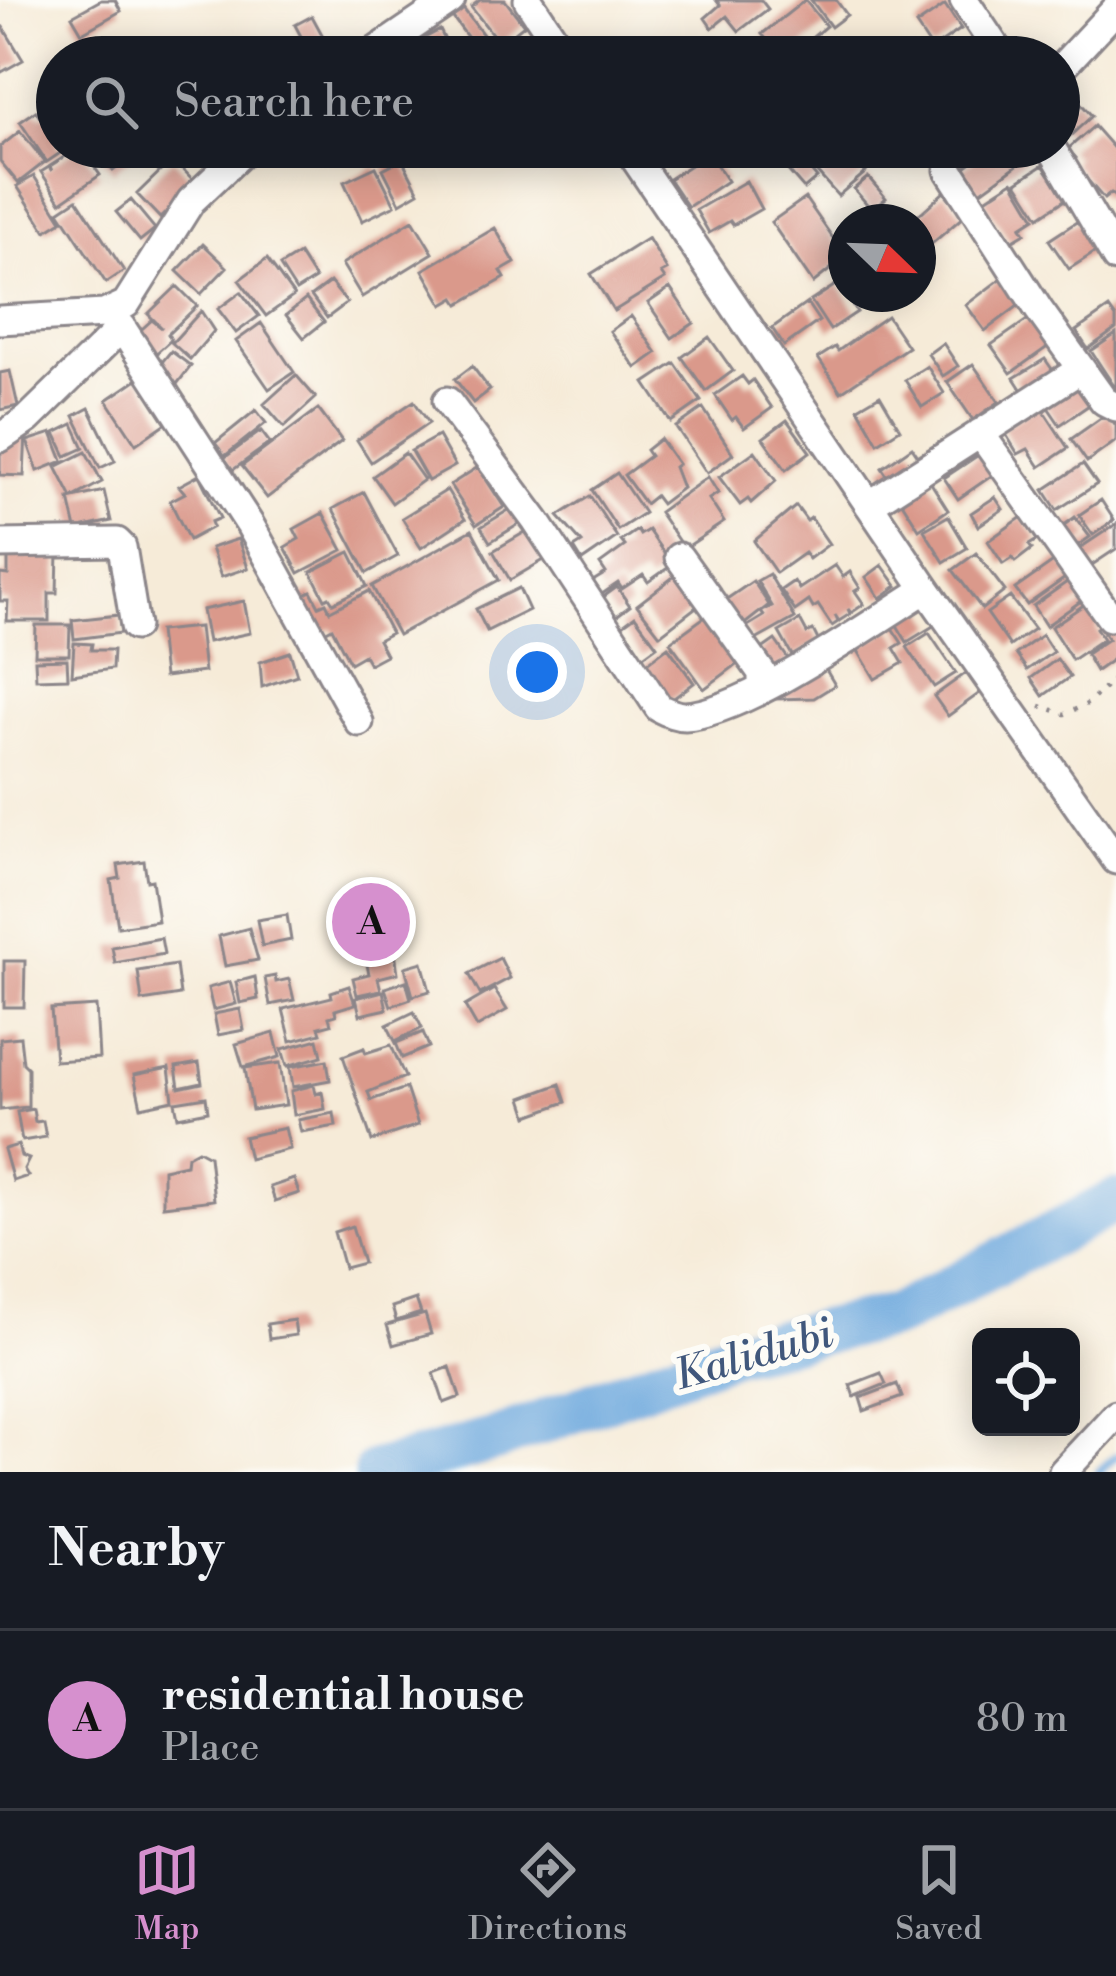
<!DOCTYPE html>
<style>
:root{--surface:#171b24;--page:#242831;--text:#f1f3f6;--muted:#9ea1a6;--line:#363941;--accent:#d690ce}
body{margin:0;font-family:"Libre Bodoni",serif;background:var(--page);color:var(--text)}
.controls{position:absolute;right:36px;bottom:36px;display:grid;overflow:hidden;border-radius:18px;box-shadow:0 6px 30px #0003}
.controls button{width:108px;height:108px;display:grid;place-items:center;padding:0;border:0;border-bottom:3px solid var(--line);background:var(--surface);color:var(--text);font:60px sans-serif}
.compass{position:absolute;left:828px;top:204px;width:108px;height:108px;border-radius:50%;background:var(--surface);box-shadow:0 6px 30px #0003;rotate:113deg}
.you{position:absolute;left:537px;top:672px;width:42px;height:42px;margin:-30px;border:9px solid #fff;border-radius:50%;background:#1a73e8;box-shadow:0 0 0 18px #1a73e833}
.badge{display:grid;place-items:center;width:78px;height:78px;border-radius:50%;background:var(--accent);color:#111;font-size:39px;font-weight:700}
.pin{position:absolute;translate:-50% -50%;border:6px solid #fff;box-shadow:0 3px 12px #0006}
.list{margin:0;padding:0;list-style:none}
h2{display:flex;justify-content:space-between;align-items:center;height:156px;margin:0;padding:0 48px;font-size:51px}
h2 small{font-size:39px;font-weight:400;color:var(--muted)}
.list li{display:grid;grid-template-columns:78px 1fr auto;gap:36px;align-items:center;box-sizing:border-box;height:180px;padding:0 48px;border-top:3px solid var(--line)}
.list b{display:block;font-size:45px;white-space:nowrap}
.list p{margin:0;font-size:39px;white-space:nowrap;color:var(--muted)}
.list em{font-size:39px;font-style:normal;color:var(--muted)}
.icon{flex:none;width:66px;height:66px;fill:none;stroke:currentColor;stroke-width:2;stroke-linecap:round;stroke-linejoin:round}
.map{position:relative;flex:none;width:1116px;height:1472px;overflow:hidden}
.search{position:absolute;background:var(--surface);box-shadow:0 6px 30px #0003;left:36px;right:36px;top:36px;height:132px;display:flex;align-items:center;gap:30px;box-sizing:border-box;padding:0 42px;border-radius:66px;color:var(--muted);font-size:45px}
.sheet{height:336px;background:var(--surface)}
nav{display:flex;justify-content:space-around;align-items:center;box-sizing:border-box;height:168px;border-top:3px solid var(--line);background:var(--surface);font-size:33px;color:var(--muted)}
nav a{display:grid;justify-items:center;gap:6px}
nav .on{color:var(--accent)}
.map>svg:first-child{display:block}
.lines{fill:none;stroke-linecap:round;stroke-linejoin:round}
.stream{stroke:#6ca7dd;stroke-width:8}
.river{stroke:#6ca7dd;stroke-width:45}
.building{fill:#da998b}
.minor-casing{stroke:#8c868a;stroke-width:33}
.path{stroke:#8c868a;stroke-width:4.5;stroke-dasharray:3 9;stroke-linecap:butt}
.minor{stroke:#fff;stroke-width:27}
.labels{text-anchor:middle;stroke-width:12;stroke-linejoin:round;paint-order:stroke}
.water-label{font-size:42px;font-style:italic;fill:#40577c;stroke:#fdfcf7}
</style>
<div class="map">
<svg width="1116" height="1472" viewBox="0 0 1116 1472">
<rect width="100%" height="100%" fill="#fdfcf7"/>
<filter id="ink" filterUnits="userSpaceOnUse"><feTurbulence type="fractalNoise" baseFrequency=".00833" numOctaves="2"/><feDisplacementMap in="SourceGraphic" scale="24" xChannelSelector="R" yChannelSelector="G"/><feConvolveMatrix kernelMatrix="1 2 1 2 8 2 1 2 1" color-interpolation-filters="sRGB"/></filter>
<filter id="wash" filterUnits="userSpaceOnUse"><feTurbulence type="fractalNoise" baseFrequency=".004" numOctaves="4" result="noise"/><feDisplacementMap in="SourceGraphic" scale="48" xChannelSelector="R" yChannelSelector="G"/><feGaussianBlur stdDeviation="2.7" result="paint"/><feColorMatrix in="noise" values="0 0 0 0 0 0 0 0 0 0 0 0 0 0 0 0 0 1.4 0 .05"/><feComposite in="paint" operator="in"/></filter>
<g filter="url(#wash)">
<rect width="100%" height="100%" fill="#f6ebd8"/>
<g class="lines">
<path class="stream" d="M1098,1472L1116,1456"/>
<path class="river" d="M376,1472L500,1438L735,1351L896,1316L1116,1201"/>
</g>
<g id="blocks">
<path class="building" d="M101,0H115L121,11L82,33L72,16Z
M480,0H505L524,25L500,44L471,7Z
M716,0H761L768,9L739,31L727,16L712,28L705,18L720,5Z
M805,0L826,26L801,47L806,53L801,57H781L762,34Z
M811,0H836L847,15L831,27Z
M945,5L961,29L932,49L916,25Z
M462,7L493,48L482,57L451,15Z
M312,16L331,51L320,57H312L295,25Z
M3,27L23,60L0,73V29Z
M440,30L450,51L455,57H430L421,40Z
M1076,98L1092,116L1069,137L1059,126V113Z
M36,111L39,116L57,112V147H69L47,162L20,122Z
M1094,126L1116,151V198L1111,193L1104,199L1072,162L1076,158L1068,149Z
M20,131L45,162L18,183L0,161V147Z
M80,147L100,175L61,202L41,172L49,167L52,171L50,166Z
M95,147H145L113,171Z
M804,147H854L861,156L856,161L866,172L838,196L799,152Z
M992,147H1030L1034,153L979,193L962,169Z
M709,153L727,181L688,207L669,179Z
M798,155L817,178L804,189L785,167Z
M173,159L196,183L160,218L137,194Z
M402,159L419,192L400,203L383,169Z
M1043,165L1066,199L1039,217L1017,182Z
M376,167L395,205L362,221L344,182Z
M34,176L62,221L46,231L17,186Z
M868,177L886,198L872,210L854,189Z
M746,181L761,209L733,225L730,221L709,233L696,210Z
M1013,181L1035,218L1021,227L1025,233L1010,242L984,200Z
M944,192L964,216L927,248L918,238V222H911Z
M805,198L846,257L813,283L771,222Z
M77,199L124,271L106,283L59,211Z
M131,200L155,229L140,241L116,212Z
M413,220L433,253L362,297L342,264Z
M1078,221L1097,251L1069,269L1049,240Z
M495,228L515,263L501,271L505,278L459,304L455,298L443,305L423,270Z
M648,238L667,270L661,273L665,279L614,311L591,274Z
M203,244L227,267L201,294L177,271Z
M299,254L315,279L296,291L280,266Z
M267,259L294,296L266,316L239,280Z
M1007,274L1026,300L985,331L966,305Z
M330,282L347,303L327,318L311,296Z
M837,284L857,312L830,330L811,301Z
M177,286L197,306L168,334L171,340L152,357L133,337L152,320L162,328L148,314Z
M670,288L694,323L672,338L648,303Z
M241,292L259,316L236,333L218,309Z
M306,299L324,322L304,338L286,315Z
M807,303L819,321L784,346L772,328Z
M1109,308L1116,318V329L1088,349L1076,331Z
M201,311L214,331L190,359L172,343Z
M631,316L657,353L636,368L610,331Z
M887,316L908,347L841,392L818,358L835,347L838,351Z
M1030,318L1049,346L1011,373L991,345Z
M261,323L294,372L269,389L236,341Z
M1116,334V389L1091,351Z
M709,337L733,371L706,391L682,357Z
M943,343L958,366L943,376L928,354Z
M171,351L191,366L170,393L154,372Z
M1045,359L1054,372L1023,392L1014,378Z
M675,363L701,401L671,422L645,383Z
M973,364L999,402L973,420L947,382Z
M472,366L490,390L473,403L455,379Z
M927,366L944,393L922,407L905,380Z
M10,371L18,406L0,410V373Z
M296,375L316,398L284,427L264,404Z
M742,376L748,384L753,380L772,408L744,428L736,417L732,420L715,395Z
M139,378L168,422L136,444L107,400Z
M1077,381L1092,403L1060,425L1045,403Z
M880,395L900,429L878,443L858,408Z
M414,401L429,423L371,462L357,440Z
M1039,404L1068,448L1040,467L1028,449L1018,454L1002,428Z
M89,408L115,461L100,468L74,416Z
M703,408L733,454L707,473L676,427Z
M318,409L342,441L267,498L242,466Z
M256,410L266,423L225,456L215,443Z
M1108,413L1116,426V441L1087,462L1071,439Z
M787,420L810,452L786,470L763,438Z
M73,424L84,448L66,456L55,433Z
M26,431L24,476L0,475V450Z
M261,431L270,443L233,470L224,458Z
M52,433L63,461L38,471L27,441Z
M438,436L455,466L428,481L411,451Z
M660,439L678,464L674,467L682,488L661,504L655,496L645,504L624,475L650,456L646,450Z
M912,447L922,462L892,483L882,468Z
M755,451L776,481L751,503L748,499L740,505L719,477Z
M86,452L102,482L72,498L56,467Z
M983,452L997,472L958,499L944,478Z
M405,453L424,480L392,503L373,476Z
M1083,464L1097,484L1057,510L1044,490Z
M478,467L504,507L476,525L450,485Z
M924,472L948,510L919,529L895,491Z
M617,473L644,513L618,530L592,490Z
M199,475L220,518L211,522L213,527L189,540L170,501L185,493L179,486Z
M708,477L718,493L709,499L724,522L684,549L659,512Z
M447,490L465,519L421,548L402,518Z
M104,491L111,521L76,529L69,499Z
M364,492L398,556L367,573L333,509Z
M590,496L617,537L582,561L574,548L582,543L558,516Z
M995,497L1003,509L978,526L971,513Z
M1101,500L1114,520L1093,535L1079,515Z
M515,506L524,521L490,542L481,527Z
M796,506L807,521L811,518L829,544L809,559L804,553L776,573L754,541Z
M323,513L343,550L299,573L285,547L299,539L294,529Z
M948,516L967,548L944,562L924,530Z
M1022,517L1037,540L1029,545L1032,549L1015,562L1012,558L1003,564L988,541Z
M1075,517L1090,537L1074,548L1060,528Z
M1116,524V549L1089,567L1077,550Z
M532,528L549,557L510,580L493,551Z
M472,530L499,580L398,635L372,586Z
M637,530L640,535L648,530L672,565L648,582L643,575L622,589L618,583L602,594L593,581L606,573L600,564L625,546L621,541Z
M238,539L248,568L221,577L211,548Z
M8,551H58L57,593H49V621H7L8,601H0V574L8,575Z
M350,552L367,586L333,603L329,597L325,599L311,572Z
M976,553L1005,591L982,609L953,570Z
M1059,558L1071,574L1027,605L1015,589Z
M835,565L843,577L850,572L860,588L855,591L864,604L851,613L848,609L850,614L839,621L835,615L838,622L832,626L818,605L813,608L809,601L795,611L781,590L794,581L799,589Z
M882,565L897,586L880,598L866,577Z
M681,571L704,601L660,635L637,605Z
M769,574L795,618L754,641L746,627L764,616L761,612L772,606L757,581Z
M1074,577L1088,596L1046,626L1033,606Z
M753,581L769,605L737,630L721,603Z
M617,587L630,606L615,617L602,598Z
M519,588L529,610L487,631L476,609Z
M311,591L319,606L326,603L330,611L369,591L391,633L378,640L386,655L369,664L364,655L350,663L332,628L317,636L297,598Z
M1010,597L1034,629L1010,646L987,613Z
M1094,598L1108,619L1096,628L1103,639L1072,660L1051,627Z
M244,601L250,633L208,642L202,610Z
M922,604L935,625L907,642L895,622Z
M710,613L743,660L704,689L670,642Z
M119,615L121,633L74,639L72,620Z
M635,616L657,646L642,657L620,627Z
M800,620L807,633L813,630L819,642L793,657L779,632Z
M1112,621L1116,627V657L1096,671L1086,654L1108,639L1101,629Z
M36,625H70L69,655H35Z
M199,627L204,672L164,677L159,631Z
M892,628L902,643L894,648L903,663L875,679L857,649Z
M929,633L956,673L934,687L907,647Z
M1042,635L1053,652L1027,670L1016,654Z
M775,640L789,660L771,672L758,652Z
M74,643L92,644L91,650H113L112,669L72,675Z
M668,647L694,683L670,701L644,665Z
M290,652L297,675L262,687L260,662Z
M819,658L835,685L814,698L775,699L772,693Z
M67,659L68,678L36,679L35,660Z
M1057,659L1070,677L1043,696L1031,678Z
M966,673L980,693L948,716L934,696Z
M144,861L147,881L152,880L158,921L118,927L111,880L120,878L118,865Z
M372,902L378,919L386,915L390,926L359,938L349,911Z
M287,915L291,940L262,946L257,920Z
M249,928L258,960L225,966L219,936Z
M161,938L164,954L115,963L112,947Z
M393,939L398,973L378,978L381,990L357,995L353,978L369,974L363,946Z
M500,958L510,978L480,994L469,974Z
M4,961H25L24,1007H4Z
M422,962L430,991L413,996L405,967Z
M176,965L180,995L142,1001L138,971Z
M275,976L276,982L289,979L294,1000L270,1005L265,978Z
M255,977L258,999L240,1003L236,982Z
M406,981L411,999L391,1006L385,988Z
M230,982L236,1004L213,1010L208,988Z
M349,986L355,1004L335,1010L336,1015L329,1017L331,1024L319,1027L321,1033L291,1041L283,1009L332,997L331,992Z
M494,989L507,1010L477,1027L465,1006Z
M383,991L387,1009L360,1015L356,998Z
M96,1006L99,1058L55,1061L51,1009Z
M240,1009L244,1030L218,1035L214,1014Z
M414,1012L422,1028L395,1041L387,1025Z
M423,1032L429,1047L402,1058L396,1043Z
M274,1033L280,1057L243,1067L236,1044Z
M20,1037L23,1063L28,1068V1107L0,1110V1039Z
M318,1039L322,1056L287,1066L282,1049Z
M391,1045L405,1077L368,1092L371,1100L406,1088L418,1125L372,1141L343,1056L364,1048L366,1053Z
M327,1060L330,1080L293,1087L290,1067Z
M199,1063L202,1083L179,1088L176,1067Z
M280,1063L286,1105L252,1110L245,1068Z
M169,1068L173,1100L141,1107L134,1075Z
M560,1084L566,1102L528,1116L522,1098Z
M314,1085L316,1094L322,1092L325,1109L294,1115L291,1091Z
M206,1097L208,1111L178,1117L175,1102Z
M33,1109L35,1122L43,1121L46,1137L22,1141L17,1112Z
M334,1113L336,1126L301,1132L298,1120Z
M285,1128L290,1149L249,1159L244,1137Z
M18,1145L21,1156L29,1159L24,1169L28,1176L13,1181L4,1149Z
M198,1150L209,1156L214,1200L163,1206V1169L186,1164L187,1156Z
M294,1179L299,1193L275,1201L270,1187Z
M352,1226L363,1263L344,1268L334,1232Z
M416,1299L421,1313L396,1321L392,1307Z
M425,1314L431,1334L393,1345L387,1325Z
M294,1320L296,1335L269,1339L267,1324Z
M450,1367L460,1397L444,1403L434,1373Z
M881,1373L886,1384L854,1397L850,1385Z
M897,1384L902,1397L864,1411L860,1398Z"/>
</g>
</g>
<g filter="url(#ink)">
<use href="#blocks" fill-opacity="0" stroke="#8c868a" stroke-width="3"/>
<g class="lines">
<defs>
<path id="minor" d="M528,0L566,57
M964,0L1002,57
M367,57L451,0
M1059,70L1116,9
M627,147L926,589L1116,860
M1051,147L1116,258
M949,170L1039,310L1104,401L1116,407
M111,311L250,525L359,722
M0,320L104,314L126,304L191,201L248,147
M447,401L536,521L659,708C668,712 675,716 685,716C745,713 871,623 926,589
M980,433L1110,617
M0,438L28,419L122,327
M869,505L1081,369
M0,544L117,542L122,547L135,626
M679,557L762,673V689
M1063,1472L1116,1415"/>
</defs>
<use href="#minor" class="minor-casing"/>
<path class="path" d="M1040,706L1065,714L1089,703L1116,677"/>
<use href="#minor" class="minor"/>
</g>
</g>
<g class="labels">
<g class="water-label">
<text transform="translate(753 1353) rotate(-16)" y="15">Kalidubi</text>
</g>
</g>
</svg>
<div class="controls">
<button><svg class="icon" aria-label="locate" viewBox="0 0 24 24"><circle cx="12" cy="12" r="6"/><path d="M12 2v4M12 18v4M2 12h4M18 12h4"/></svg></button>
</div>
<svg class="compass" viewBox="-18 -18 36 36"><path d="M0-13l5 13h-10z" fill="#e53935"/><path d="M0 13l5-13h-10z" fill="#9ea1a6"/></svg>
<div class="you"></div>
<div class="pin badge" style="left:371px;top:922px">A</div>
<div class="search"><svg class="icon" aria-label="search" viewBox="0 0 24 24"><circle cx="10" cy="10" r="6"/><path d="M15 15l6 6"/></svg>Search here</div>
</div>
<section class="sheet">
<h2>Nearby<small></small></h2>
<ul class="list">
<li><span class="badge">A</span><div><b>residential house</b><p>Place</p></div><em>80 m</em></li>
</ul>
</section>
<nav>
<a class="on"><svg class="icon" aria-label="map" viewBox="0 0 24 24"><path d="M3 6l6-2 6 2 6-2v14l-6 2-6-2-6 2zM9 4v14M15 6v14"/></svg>Map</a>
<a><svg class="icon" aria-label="directions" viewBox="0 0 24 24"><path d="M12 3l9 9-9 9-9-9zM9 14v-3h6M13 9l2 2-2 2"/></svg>Directions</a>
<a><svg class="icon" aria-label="saved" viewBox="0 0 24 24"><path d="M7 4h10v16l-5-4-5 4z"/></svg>Saved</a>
</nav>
